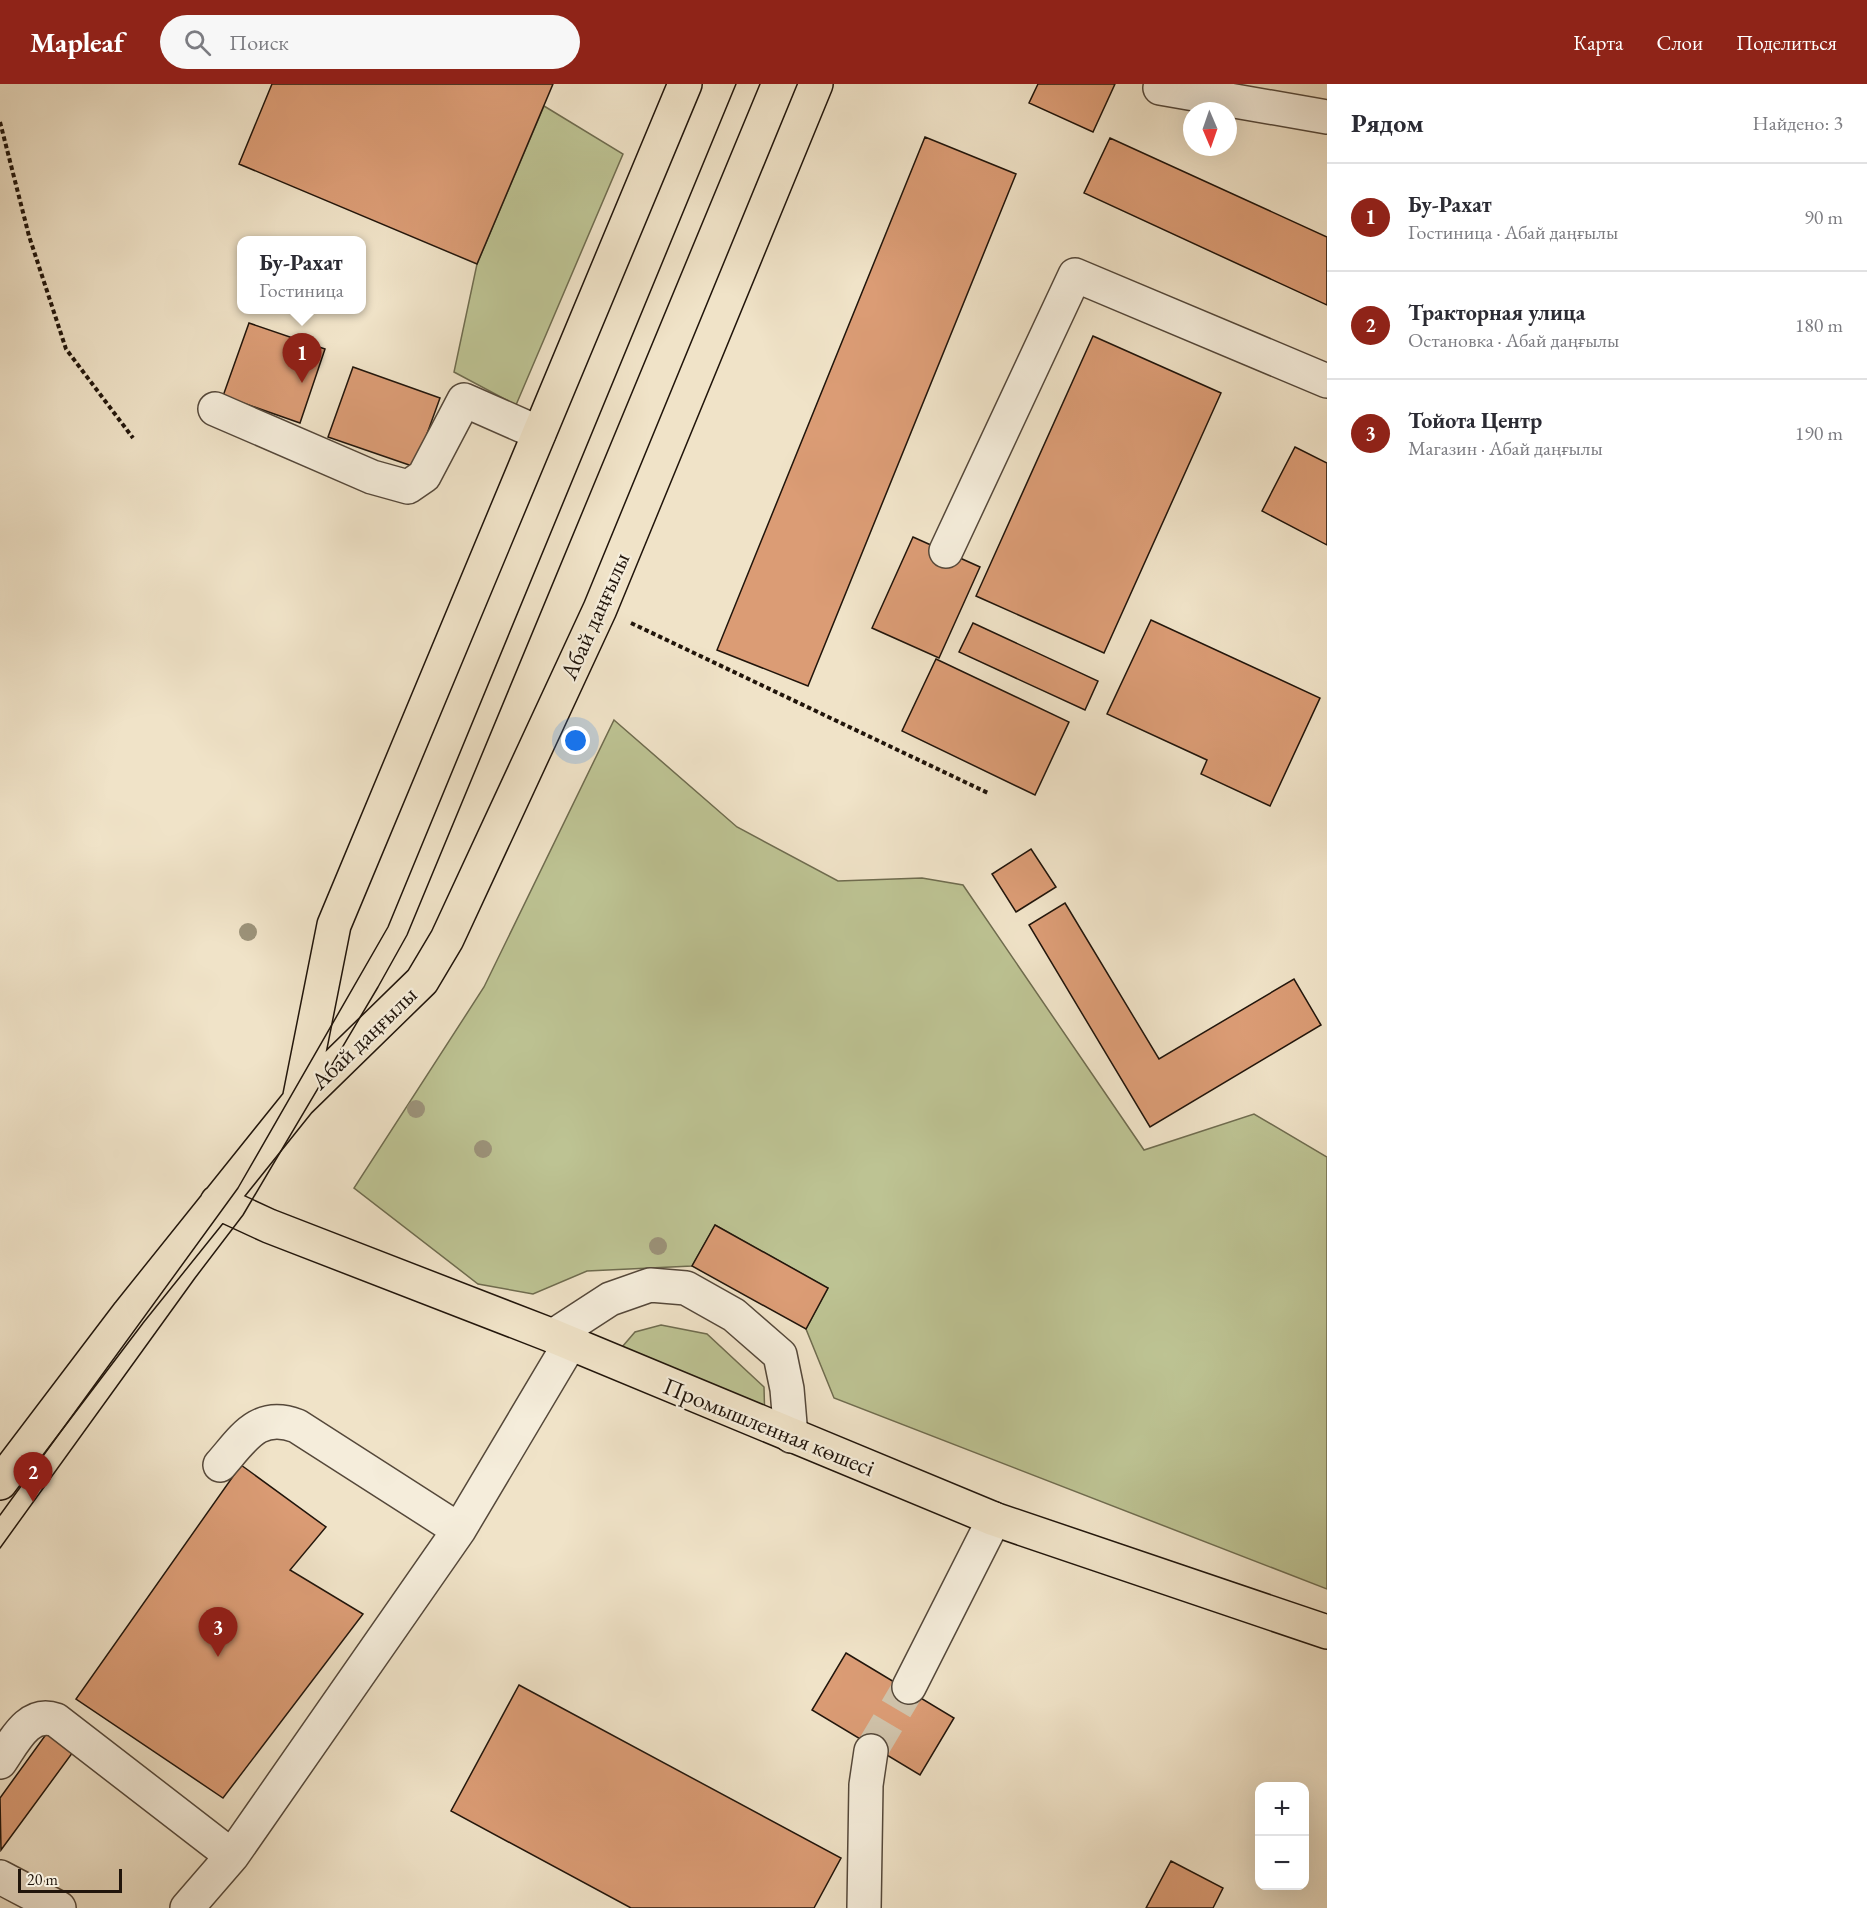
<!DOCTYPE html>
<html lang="ru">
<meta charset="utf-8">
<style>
:root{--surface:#fff;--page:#f7f7f7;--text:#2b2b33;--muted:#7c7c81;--line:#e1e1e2;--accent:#8f2418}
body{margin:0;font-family:"EB Garamond",serif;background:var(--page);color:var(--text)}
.controls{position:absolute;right:18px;bottom:18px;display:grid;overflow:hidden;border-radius:12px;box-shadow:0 6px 24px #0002}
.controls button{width:54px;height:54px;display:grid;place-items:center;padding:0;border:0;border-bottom:2px solid var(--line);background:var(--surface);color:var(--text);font:30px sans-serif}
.compass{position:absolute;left:1183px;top:18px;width:54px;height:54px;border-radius:50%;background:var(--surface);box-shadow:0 6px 24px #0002;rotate:178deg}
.scale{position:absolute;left:18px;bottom:15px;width:104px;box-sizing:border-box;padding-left:6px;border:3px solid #21150b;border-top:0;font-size:16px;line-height:21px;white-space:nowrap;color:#21150b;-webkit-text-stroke:4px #f5eddb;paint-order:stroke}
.you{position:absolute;left:576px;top:657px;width:21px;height:21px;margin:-15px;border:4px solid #fff;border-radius:50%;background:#1a73e8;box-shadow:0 0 0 9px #1a73e833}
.badge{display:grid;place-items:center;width:39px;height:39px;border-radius:50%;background:var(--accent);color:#fff;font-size:20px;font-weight:700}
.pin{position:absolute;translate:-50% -50px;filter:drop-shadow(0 2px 3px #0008)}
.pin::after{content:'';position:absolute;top:32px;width:21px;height:18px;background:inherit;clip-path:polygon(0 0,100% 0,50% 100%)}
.popup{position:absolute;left:237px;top:152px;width:129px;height:78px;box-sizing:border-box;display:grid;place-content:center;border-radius:12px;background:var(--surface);filter:drop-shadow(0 2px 4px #0005);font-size:20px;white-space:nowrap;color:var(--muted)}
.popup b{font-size:22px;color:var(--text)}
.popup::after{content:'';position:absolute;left:50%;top:100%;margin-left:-12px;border:12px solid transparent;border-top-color:var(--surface)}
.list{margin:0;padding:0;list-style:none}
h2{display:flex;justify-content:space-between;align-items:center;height:78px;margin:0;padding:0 24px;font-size:26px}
h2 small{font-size:20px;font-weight:400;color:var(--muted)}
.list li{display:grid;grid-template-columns:39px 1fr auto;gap:18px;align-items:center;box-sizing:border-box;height:108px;padding:0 24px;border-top:2px solid var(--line)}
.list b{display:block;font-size:22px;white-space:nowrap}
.list p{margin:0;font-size:20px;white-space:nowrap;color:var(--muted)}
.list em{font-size:20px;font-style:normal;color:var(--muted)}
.icon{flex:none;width:33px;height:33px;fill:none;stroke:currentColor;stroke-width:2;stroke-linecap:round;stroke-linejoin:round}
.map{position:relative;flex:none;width:1327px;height:1824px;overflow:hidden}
header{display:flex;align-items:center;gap:36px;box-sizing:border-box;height:84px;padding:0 30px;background:var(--accent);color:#fff}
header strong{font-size:28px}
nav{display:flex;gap:33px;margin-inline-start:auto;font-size:21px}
.search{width:420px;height:54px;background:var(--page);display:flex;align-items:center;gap:15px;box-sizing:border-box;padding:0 21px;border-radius:33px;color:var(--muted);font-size:22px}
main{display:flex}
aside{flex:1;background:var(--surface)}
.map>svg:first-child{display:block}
.green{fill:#bdc393;stroke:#6f6c4f;stroke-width:1.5}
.building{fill:#db9c75;stroke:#21150b;stroke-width:1.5}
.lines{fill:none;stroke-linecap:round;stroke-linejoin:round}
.minor-tunnel{stroke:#d1c4ac;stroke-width:33;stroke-dasharray:33 16;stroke-linecap:butt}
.minor-casing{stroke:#55483a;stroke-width:36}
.major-casing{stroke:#21150b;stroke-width:36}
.path{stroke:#21150b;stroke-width:4;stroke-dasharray:4.5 3;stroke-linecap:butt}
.minor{stroke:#f5eddb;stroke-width:33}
.major{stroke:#f0e3c8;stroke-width:33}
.tram{stroke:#21150b;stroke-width:1.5}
.tree{fill:#9c937a}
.labels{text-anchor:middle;stroke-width:4.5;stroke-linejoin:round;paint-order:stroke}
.street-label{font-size:24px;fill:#21150b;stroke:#f5eddb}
</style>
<header>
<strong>Mapleaf</strong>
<div class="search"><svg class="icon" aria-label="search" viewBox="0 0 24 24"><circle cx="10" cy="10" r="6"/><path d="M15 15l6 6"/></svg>Поиск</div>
<nav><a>Карта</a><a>Слои</a><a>Поделиться</a></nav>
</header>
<main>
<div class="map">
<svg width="1327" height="1824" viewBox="0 0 1327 1824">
<rect width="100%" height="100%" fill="#f0e3c8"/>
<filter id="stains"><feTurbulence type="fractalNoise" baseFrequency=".00333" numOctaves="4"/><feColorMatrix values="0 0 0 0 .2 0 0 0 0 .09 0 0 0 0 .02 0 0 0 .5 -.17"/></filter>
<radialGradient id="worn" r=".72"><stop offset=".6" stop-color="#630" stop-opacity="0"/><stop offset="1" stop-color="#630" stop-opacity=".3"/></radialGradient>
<path class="green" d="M544,22L623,70L516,321L454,288L477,180Z
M614,636L737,743L838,797L922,794L963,801L1144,1066L1254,1030L1327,1073V1505L834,1314L806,1245L828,1204L715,1141L692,1182L587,1187L533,1210L478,1200L354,1104L484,903Z
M661,1241L707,1250L764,1303L765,1341L610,1277L635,1248Z"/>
<path class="building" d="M272,0H553L477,180L239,80Z
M1038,0H1115L1093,48L1029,19Z
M925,53L1016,90L808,602L717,566Z
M1110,54L1327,153V221L1084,109Z
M249,239L325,265L300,339L223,312Z
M1093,252L1221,309L1104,569L976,512Z
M353,283L440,314L415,383L328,353Z
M1295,363L1327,379V461L1262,427Z
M913,453L980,483L939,574L872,544Z
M1151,536L1320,614L1270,722L1201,690L1207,676L1107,630Z
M973,539L1098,597L1085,626L959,568Z
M936,575L1069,638L1035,711L902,647Z
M1031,765L1056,803L1016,828L992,790Z
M1065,819L1159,975L1294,895L1321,941L1150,1043L1029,841Z
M715,1141L828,1204L806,1245L692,1182Z
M241,1381L326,1443L290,1486L363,1530L223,1714L76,1615Z
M846,1569L954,1634L920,1691L812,1626Z
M519,1601L841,1774L814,1824H631L451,1727Z
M47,1649L73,1668L1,1766L0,1714Z
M1171,1777L1223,1804L1213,1824H1146Z"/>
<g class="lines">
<path class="minor-tunnel" d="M871,1667L909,1603"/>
<defs>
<path id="minor" d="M1160,4L1327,33
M215,325L372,393L408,403L424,392L464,316L539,349
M946,467L1075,191L1327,297
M553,1252L610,1215L650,1201L686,1204L734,1231L780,1271L787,1305L791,1352
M220,1381C243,1355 258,1327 297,1342L459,1446
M909,1603L994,1435
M0,1678C14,1658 28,1626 56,1636L232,1772
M0,1793L59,1824
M187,1824L232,1772L459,1446L569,1261
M864,1824L866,1701L871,1667"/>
<path id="major" d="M299,1017L334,841L685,0
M217,1118L269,1142L553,1252L994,1435L1327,1548
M0,1399L129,1229L299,1017L422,897L447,855L600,525L816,0"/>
</defs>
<use href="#minor" class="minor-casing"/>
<use href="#major" class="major-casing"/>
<path class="path" d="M0,38L29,152L66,265L133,354
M631,539L988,709"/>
<use href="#minor" class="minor"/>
<use href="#major" class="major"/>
<path class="tram" d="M0,1431L238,1104L388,843L736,0
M0,1464L195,1194L243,1131L378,903L407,851L760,0"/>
</g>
<g class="tree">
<circle cx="248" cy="848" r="9"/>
<circle cx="416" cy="1025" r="9"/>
<circle cx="483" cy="1065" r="9"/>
<circle cx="658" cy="1162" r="9"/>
</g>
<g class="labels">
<g class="street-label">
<text transform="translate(595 532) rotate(-66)" y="8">Абай даңғылы</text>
<text transform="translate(364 954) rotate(-44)" y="8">Абай даңғылы</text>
<text transform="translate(769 1343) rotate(22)" y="8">Промышленная көшесі</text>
</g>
</g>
<rect width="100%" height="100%" filter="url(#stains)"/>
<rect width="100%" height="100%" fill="url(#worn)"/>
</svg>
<div class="controls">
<button>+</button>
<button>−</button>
</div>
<svg class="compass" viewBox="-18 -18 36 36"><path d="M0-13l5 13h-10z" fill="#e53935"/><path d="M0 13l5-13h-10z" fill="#7c7c81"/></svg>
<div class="scale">20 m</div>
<div class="you"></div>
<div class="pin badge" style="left:302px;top:299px">1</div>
<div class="popup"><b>Бу-Рахат</b>Гостиница</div>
<div class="pin badge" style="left:33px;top:1418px">2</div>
<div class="pin badge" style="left:218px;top:1573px">3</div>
</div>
<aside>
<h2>Рядом<small>Найдено: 3</small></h2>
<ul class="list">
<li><span class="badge">1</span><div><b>Бу-Рахат</b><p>Гостиница · Абай даңғылы</p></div><em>90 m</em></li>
<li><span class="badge">2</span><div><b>Тракторная улица</b><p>Остановка · Абай даңғылы</p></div><em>180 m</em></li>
<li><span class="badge">3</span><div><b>Тойота Центр</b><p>Магазин · Абай даңғылы</p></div><em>190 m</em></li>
</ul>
</aside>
</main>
